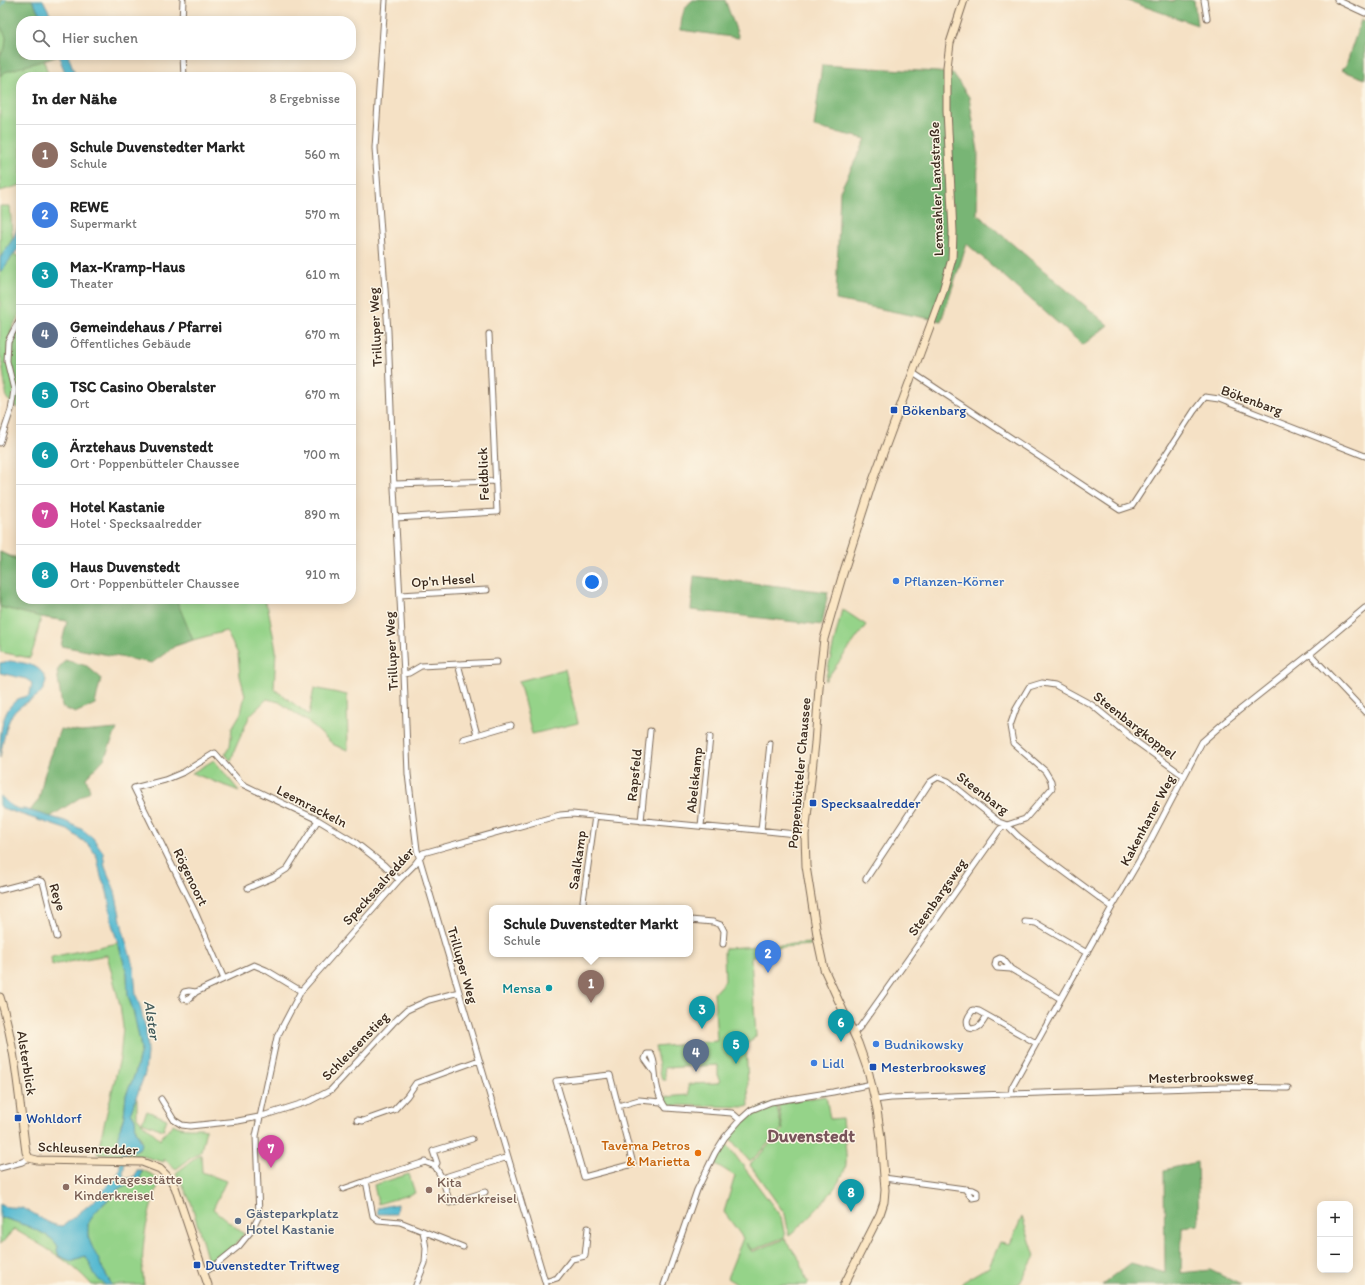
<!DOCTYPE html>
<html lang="de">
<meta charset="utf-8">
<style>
:root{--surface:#fff;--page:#f6f6f6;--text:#222;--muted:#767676;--line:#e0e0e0;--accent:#7c3aed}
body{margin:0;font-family:Itim,sans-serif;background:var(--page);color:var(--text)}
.controls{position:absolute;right:12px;bottom:12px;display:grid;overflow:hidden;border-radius:8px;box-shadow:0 2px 10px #0003}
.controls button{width:36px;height:36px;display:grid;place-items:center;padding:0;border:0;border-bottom:1px solid var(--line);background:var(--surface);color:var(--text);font:20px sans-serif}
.you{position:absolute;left:592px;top:582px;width:14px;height:14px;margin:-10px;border:3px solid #fff;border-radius:50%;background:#1a73e8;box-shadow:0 0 0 6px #1a73e833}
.badge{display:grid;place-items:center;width:26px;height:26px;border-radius:50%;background:var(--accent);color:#fff;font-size:13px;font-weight:700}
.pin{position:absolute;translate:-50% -33px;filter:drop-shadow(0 1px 2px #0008)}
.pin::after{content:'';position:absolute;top:21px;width:14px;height:12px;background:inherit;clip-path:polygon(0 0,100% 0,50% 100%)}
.popup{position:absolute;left:489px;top:905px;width:204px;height:52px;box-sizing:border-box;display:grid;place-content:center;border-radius:8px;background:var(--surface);filter:drop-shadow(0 1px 3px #0005);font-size:13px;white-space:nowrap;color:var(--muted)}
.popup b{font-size:15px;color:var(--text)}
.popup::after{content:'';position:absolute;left:50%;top:100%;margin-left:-8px;border:8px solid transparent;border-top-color:var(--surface)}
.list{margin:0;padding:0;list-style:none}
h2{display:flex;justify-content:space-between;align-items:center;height:52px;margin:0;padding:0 16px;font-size:17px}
h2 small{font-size:13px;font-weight:400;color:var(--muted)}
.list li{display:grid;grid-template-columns:26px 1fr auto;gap:12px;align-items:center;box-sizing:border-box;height:60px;padding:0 16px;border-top:1px solid var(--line)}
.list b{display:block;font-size:15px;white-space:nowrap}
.list p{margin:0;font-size:13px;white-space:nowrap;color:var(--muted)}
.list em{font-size:13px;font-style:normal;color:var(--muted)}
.icon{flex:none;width:22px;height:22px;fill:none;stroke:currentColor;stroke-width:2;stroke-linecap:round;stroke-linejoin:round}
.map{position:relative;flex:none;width:1365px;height:1285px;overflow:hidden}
.search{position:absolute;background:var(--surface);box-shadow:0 2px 10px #0003;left:16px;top:16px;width:340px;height:44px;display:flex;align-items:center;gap:10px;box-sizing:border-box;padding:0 14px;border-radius:16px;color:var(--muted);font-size:15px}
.panel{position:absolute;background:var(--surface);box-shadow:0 2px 10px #0003;left:16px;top:72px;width:340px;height:532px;border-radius:16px}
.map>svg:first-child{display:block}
.green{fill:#95d389;stroke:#687e54}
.forest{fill:#78b575;stroke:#5a704a}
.water{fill:#51b8d0;stroke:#467177}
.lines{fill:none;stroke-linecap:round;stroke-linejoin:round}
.stream{stroke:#51b8d0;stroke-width:1.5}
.street-casing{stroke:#7c6a58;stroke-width:7}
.secondary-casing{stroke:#7c6a58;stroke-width:9}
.street{stroke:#fff;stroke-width:5}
.secondary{stroke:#fbe6c4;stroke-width:7}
.transit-dot{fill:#1a4fb4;stroke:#fcf5e5;stroke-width:1.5}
.shop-dot{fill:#3f7fe0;stroke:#fcf5e5;stroke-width:1.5}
.culture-dot{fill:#0f9aa8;stroke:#fcf5e5;stroke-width:1.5}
.food-dot{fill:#e8710a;stroke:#fcf5e5;stroke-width:1.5}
.education-dot{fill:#8d6e63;stroke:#fcf5e5;stroke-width:1.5}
.service-dot{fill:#5c6f8a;stroke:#fcf5e5;stroke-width:1.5}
.labels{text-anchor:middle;stroke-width:3;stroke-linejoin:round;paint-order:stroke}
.street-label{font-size:14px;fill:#3b2a1e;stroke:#fcf5e5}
.transit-label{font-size:14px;fill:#164399;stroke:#fcf5e5;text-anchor:start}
.shop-label{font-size:14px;fill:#366cbe;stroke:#fcf5e5;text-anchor:start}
.culture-label{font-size:14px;fill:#0d838f;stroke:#fcf5e5;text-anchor:end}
.food-label{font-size:14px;fill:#c56008;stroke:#fcf5e5;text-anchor:end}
.education-label{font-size:14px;fill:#785e54;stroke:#fcf5e5;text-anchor:start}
.service-label{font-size:14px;fill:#4e5e75;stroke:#fcf5e5;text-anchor:start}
.water-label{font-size:15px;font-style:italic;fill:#435c5c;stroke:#fcf5e5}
.district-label{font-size:18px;font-weight:bold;fill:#79555b;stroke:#fcf5e5}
</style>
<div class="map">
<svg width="1365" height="1285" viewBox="0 0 1365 1285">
<rect width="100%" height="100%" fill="#fcf5e5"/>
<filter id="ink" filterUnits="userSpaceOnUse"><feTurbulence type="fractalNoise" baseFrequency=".025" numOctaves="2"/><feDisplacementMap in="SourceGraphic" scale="8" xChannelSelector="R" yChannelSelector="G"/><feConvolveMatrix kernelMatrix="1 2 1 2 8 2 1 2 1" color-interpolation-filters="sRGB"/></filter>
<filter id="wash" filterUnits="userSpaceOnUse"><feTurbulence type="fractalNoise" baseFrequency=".012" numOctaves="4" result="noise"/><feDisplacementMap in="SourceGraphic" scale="16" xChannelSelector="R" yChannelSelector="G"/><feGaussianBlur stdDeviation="0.9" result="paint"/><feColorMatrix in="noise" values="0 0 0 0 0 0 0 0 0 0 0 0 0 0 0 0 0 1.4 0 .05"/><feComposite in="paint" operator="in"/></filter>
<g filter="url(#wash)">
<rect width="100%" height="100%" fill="#f5e1c5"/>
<path class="green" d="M0,0H32L44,21H21V55H58V56L44,61L49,77H21V185L0,191Z
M0,206H10L14,254L21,258V311L10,332L21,334V404L17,408L7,399L1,357H0Z
M0,552L9,556L21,558V599H263L268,608L276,650L274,689L309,715L314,688L347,695L348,750L334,745L308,722L279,702L267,699L250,715L235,749L231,761L225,754L230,746L232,728L241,713L245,695L240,676L238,654L226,631L193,640L175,646L67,621L41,617L35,644L30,658L0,652Z
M842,609L866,625L825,681Z
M565,669L578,723L532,734L519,681Z
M214,760L239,791L192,773Z
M118,943L127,973L128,996L135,1016L140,1042L141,1050L135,1074L126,1095L124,1116L121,1124V1155L97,1154L120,1058L123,1027L120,1005L107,955L52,965L51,957Z
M811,943V945L769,948L751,958L756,1036L746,1045L749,1106L745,1107L667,1105L665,1097L689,1095L688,1084L718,1083L721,1081L718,1078V1065L664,1068L666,1080H662L655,1047L717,1041L714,993L725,981L724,952L725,948Z
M826,1096L830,1119L842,1118C843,1133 847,1149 846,1164C845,1183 804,1224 789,1235L785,1214L750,1165L783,1130L778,1103Z
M135,1099H137V1117L142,1123L160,1139L173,1124C184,1131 195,1126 206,1129L201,1151L176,1169L164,1159V1162L142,1156H126V1153L139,1149L142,1140L136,1131L135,1119L131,1112Z
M773,1103H776L782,1129L750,1162L729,1137L735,1128L750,1113Z
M147,1111L167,1119L163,1130L142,1122Z
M726,1143L781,1217L785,1237L752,1250L746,1243L752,1252L785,1239L801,1262L806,1280L809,1282L807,1285H738L727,1278L743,1238L724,1212L735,1176L714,1163Z
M201,1154L202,1172L226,1181L213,1209L244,1234L231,1249L209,1265L191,1202L176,1173Z
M142,1170L151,1174L160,1180C147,1214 139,1249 144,1285H112C104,1270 84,1242 88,1225C90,1215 100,1207 107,1201C112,1198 114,1194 118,1190C122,1184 133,1182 140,1180Z
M409,1174L415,1193L378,1204L374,1185Z
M1022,1217L1035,1256L1020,1283L1015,1285H961L963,1282L989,1267L1000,1242L1010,1244Z
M0,1218H4C17,1222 54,1234 58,1247L57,1250L59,1256L71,1261L85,1256L88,1259L99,1280L103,1282L105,1285H92C70,1260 42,1246 14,1229L0,1245Z"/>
<path class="forest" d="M0,0H32L44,21H21V55H58V56L5,72L0,76V56L5,47L6,37L0,25Z
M693,0H725L739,38L681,30C681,18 683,7 693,0Z
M1126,0H1167L1175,2V0H1194L1197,25Z
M1361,20L1365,22V79L1341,70L1346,65Z
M822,65L938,72L953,74L969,97L978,151L977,214L1108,325L1083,345L967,244L941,321L836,300L840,191L866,139L814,127Z
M0,552L15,559L21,558V599H176L193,640L175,646L152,663L61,646L67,621L41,617L0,607Z
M694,576L828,592L822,625L691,610Z
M65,660L87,666L101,678L95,704L75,713L62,707L57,671Z
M60,729L81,732L117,729L104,759L86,778L90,791L50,817L30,811L39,799L44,776Z
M1197,1162L1199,1225L1182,1227L1181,1273L1210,1270L1241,1285H1102L1131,1263L1165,1273L1164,1170Z"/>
<path class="water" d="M32,0H43L54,21H44Z
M58,55H68L76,77H67Z
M21,218V245L0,273V258L14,237Z
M10,661C25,663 41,664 46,680C44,700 22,700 12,715C6,724 2,746 0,758C0,737 0,711 18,699C22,697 27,697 30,694L32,683L26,679L0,673V663Z
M0,795C6,802 14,810 24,809L65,821L83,830L93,838L103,852L105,867L115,891L124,935L134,968L136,995L140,1006L146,1030L147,1053L145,1073L131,1112L135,1119L136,1131L142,1143C141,1150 133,1151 126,1153L123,1175L127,1179L135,1176L137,1170H142L140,1180L133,1185H126L118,1189L116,1193L101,1206L94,1214L88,1224V1237L94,1251L100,1262L101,1266L112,1285H105C102,1281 101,1282 98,1279C92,1273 91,1262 85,1256L71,1261L59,1256L57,1250L58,1247C54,1234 17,1222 4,1218H0V1204C8,1209 14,1206 22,1208C37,1213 47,1226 63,1226L95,1200L119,1172L122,1149L118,1145V1135L124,1116L126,1095L135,1074L141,1050L140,1042L133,1010L128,996L127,973L112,924L108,896L106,888L101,877L97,857L90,846L68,830L2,808L0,805Z
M397,1204L396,1214H378L377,1208Z"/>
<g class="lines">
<path class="stream" d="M0,8L5,0"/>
</g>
</g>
<g filter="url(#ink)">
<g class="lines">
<defs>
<path id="street" d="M385,0L375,148L388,331L394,488L404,674L408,774L417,850L546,1285
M1204,0L1207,18
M1337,0L1365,13
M182,21L183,0
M183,55L184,77
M913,373L1120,510L1132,506L1194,411L1205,397L1219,399L1365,456
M0,443L11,410L14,390L7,361L8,341L21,317
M394,484L496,481
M396,518L497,512L489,334
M400,595L487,590
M1310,654L1365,712
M458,664L477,735L511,725
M404,674L409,673L421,666L497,662
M463,739L477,735
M641,821L650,731
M701,826L710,737
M761,830L770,743
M866,879L930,782L938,777L948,781L999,822L1007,825L1018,836L1055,865L1112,907
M248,888L274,877L287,869L318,820
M0,890L38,880L43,882L57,937
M585,908L583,901L595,816
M690,920L713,922L721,925L724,931L723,944
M1025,922L1036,923L1087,953
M1011,969L997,968L995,965L996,960L1000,958L1003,959L1011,969L1061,999
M224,979L195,912L134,788L165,780L184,772L215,753L242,784L318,820L356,843L384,865L399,880
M196,992L188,1000L184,999L182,996L184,992L189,991L196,992L254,965L266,970L301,991
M986,1017C982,1024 978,1031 969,1028C965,1020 968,1017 973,1010L979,1011L1036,1043
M854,1033L860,1027L1000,829L1007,825L1025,819L1052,788L1051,781L1045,771L1013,743L1010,726L1016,709L1029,687L1042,683L1055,685L1092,705L1138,743L1184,776
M655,1073L645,1059L647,1054H651C655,1061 654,1065 655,1072C656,1084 659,1099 666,1108L732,1113L740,1120
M610,1075L633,1164L584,1177L556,1081Z
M1011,1094L1012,1087L1112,907L1146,849L1202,742L1227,720L1310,654L1365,608
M161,1099L174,1120L182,1125L190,1126L238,1121L259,1117L310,1101L331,1090L393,1023L407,1010L429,1000L459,992
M875,1100L891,1098L1222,1087L1288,1088
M618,1106L639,1100L661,1102
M357,1120L363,1121L394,1110L407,1096L416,1083L479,1060
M435,1166L437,1163L433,1151L472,1139
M0,1168L22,1162L29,1158
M442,1178L508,1157
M884,1178L965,1189L973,1190L977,1192V1197L972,1198L965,1189
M366,1181L425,1162L435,1166L442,1178L450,1203L485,1192
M343,1189L366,1181L373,1216L378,1220L400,1222L463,1247
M203,1270H208L213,1267L239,1246L252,1230L259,1216L256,1136L277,1037L301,991L399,880L415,864L423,853L560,815L572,814L729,829L737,828L805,835
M545,1282L557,1278L572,1259L585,1256L588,1228
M416,1285L425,1263L426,1248L423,1231
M664,1285L697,1190L715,1153L725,1137L740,1120L751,1110L771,1102L833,1092L872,1084"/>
<path id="secondary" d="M0,997C16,1047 19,1101 26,1152L29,1158L37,1160L142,1162L160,1169L170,1179L175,1187L208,1285
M844,1285L880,1214L884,1202L885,1190L881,1138L877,1110L869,1074L858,1043L824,969L818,941L806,866L805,835L815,743L820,674L824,639L842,577L872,483L942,294L952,259L953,232L947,110V67L950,43L964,0"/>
</defs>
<use href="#street" class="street-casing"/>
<use href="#secondary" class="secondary-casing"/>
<use href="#street" class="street"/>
<use href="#secondary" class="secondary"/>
</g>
</g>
<g class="transit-dot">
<rect x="890" y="406" width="8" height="8" rx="2"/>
<rect x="809" y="799" width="8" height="8" rx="2"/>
<rect x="869" y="1063" width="8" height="8" rx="2"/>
<rect x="14" y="1114" width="8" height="8" rx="2"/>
<rect x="193" y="1261" width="8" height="8" rx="2"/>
</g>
<g class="shop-dot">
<circle cx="896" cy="581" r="4"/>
<circle cx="876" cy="1044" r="4"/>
<circle cx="814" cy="1063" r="4"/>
</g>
<circle class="culture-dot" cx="549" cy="988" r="4"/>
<circle class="food-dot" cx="698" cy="1153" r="4"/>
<g class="education-dot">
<circle cx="66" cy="1187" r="4"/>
<circle cx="429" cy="1190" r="4"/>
</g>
<circle class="service-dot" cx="238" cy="1221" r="4"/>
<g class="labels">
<g class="street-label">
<text transform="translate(936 189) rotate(-92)" y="5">Lemsahler Landstraße</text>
<text transform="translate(375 327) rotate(-93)" y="5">Trilluper Weg</text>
<text transform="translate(1252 400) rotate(20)" y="5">Bökenbarg</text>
<text transform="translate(483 474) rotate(-92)" y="5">Feldblick</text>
<text transform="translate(443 580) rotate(-4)" y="5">Op'n Hesel</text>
<text transform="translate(391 651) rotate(-93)" y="5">Trilluper Weg</text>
<text transform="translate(1135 725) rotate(38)" y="5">Steenbargkoppel</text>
<text transform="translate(799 773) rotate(-85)" y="5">Poppenbütteler Chaussee</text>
<text transform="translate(634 775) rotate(-84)" y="5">Rapsfeld</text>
<text transform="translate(694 780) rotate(-84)" y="5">Abelskamp</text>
<text transform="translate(983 793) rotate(37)" y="5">Steenbarg</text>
<text transform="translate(312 806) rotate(27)" y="5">Leemrackeln</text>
<text transform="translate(1147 820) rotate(-62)" y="5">Kakenhaner Weg</text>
<text transform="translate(577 860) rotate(-82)" y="5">Saalkamp</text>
<text transform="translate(191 877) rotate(64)" y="5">Rögenoort</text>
<text transform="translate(378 886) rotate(-48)" y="5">Specksaalredder</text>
<text transform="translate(58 897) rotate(73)" y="5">Reye</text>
<text transform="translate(937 897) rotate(-55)" y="5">Steenbargsweg</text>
<text transform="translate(463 965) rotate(74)" y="5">Trilluper Weg</text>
<text transform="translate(355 1046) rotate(-46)" y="5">Schleusenstieg</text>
<text transform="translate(27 1063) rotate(81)" y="5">Alsterblick</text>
<text transform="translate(1201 1077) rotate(-1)" y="5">Mesterbrooksweg</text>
<text transform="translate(88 1148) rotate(2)" y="5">Schleusenredder</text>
</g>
<g class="transit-label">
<text x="902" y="415">Bökenbarg</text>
<text x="821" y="808">Specksaalredder</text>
<text x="881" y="1072">Mesterbrooksweg</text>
<text x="26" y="1123">Wohldorf</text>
<text x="205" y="1270">Duvenstedter Triftweg</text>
</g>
<g class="shop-label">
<text x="904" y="586">Pflanzen-Körner</text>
<text x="884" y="1049">Budnikowsky</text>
<text x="822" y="1068">Lidl</text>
</g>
<g class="culture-label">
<text x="541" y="993">Mensa</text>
</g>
<g class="food-label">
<text x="690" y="1150">Taverna Petros<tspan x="690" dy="16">&amp; Marietta</tspan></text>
</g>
<g class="education-label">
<text x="74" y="1184">Kindertagesstätte<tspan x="74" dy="16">Kinderkreisel</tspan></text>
<text x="437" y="1187">Kita<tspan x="437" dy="16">Kinderkreisel</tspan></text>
</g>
<g class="service-label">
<text x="246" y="1218">Gästeparkplatz<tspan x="246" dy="16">Hotel Kastanie</tspan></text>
</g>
<g class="water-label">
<text transform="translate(152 1020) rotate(81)" y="5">Alster</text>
</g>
<g class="district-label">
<text x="811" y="1142">Duvenstedt</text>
</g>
</g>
</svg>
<div class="controls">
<button>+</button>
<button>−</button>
</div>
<div class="you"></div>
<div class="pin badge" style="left:591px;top:1003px;background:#8d6e63">1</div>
<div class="popup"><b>Schule Duvenstedter Markt</b>Schule</div>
<div class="pin badge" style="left:768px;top:973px;background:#3f7fe0">2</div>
<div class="pin badge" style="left:702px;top:1029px;background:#0f9aa8">3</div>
<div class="pin badge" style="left:696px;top:1072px;background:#5c6f8a">4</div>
<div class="pin badge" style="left:736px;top:1064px;background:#0f9aa8">5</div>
<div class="pin badge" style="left:841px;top:1042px;background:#0f9aa8">6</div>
<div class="pin badge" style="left:271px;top:1168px;background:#d1479c">7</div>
<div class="pin badge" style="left:851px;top:1212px;background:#0f9aa8">8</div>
<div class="search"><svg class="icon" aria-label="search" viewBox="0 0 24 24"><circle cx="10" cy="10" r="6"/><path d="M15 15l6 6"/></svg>Hier suchen</div>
<section class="panel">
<h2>In der Nähe<small>8 Ergebnisse</small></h2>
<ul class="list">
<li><span class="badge" style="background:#8d6e63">1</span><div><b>Schule Duvenstedter Markt</b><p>Schule</p></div><em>560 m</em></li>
<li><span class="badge" style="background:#3f7fe0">2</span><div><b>REWE</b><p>Supermarkt</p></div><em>570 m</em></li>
<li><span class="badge" style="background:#0f9aa8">3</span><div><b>Max-Kramp-Haus</b><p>Theater</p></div><em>610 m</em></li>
<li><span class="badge" style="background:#5c6f8a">4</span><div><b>Gemeindehaus / Pfarrei</b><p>Öffentliches Gebäude</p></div><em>670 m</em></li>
<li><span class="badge" style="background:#0f9aa8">5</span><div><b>TSC Casino Oberalster</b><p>Ort</p></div><em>670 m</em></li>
<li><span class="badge" style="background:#0f9aa8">6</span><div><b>Ärztehaus Duvenstedt</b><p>Ort · Poppenbütteler Chaussee</p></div><em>700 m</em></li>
<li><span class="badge" style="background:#d1479c">7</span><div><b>Hotel Kastanie</b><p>Hotel · Specksaalredder</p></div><em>890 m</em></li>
<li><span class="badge" style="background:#0f9aa8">8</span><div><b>Haus Duvenstedt</b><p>Ort · Poppenbütteler Chaussee</p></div><em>910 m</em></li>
</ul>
</section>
</div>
